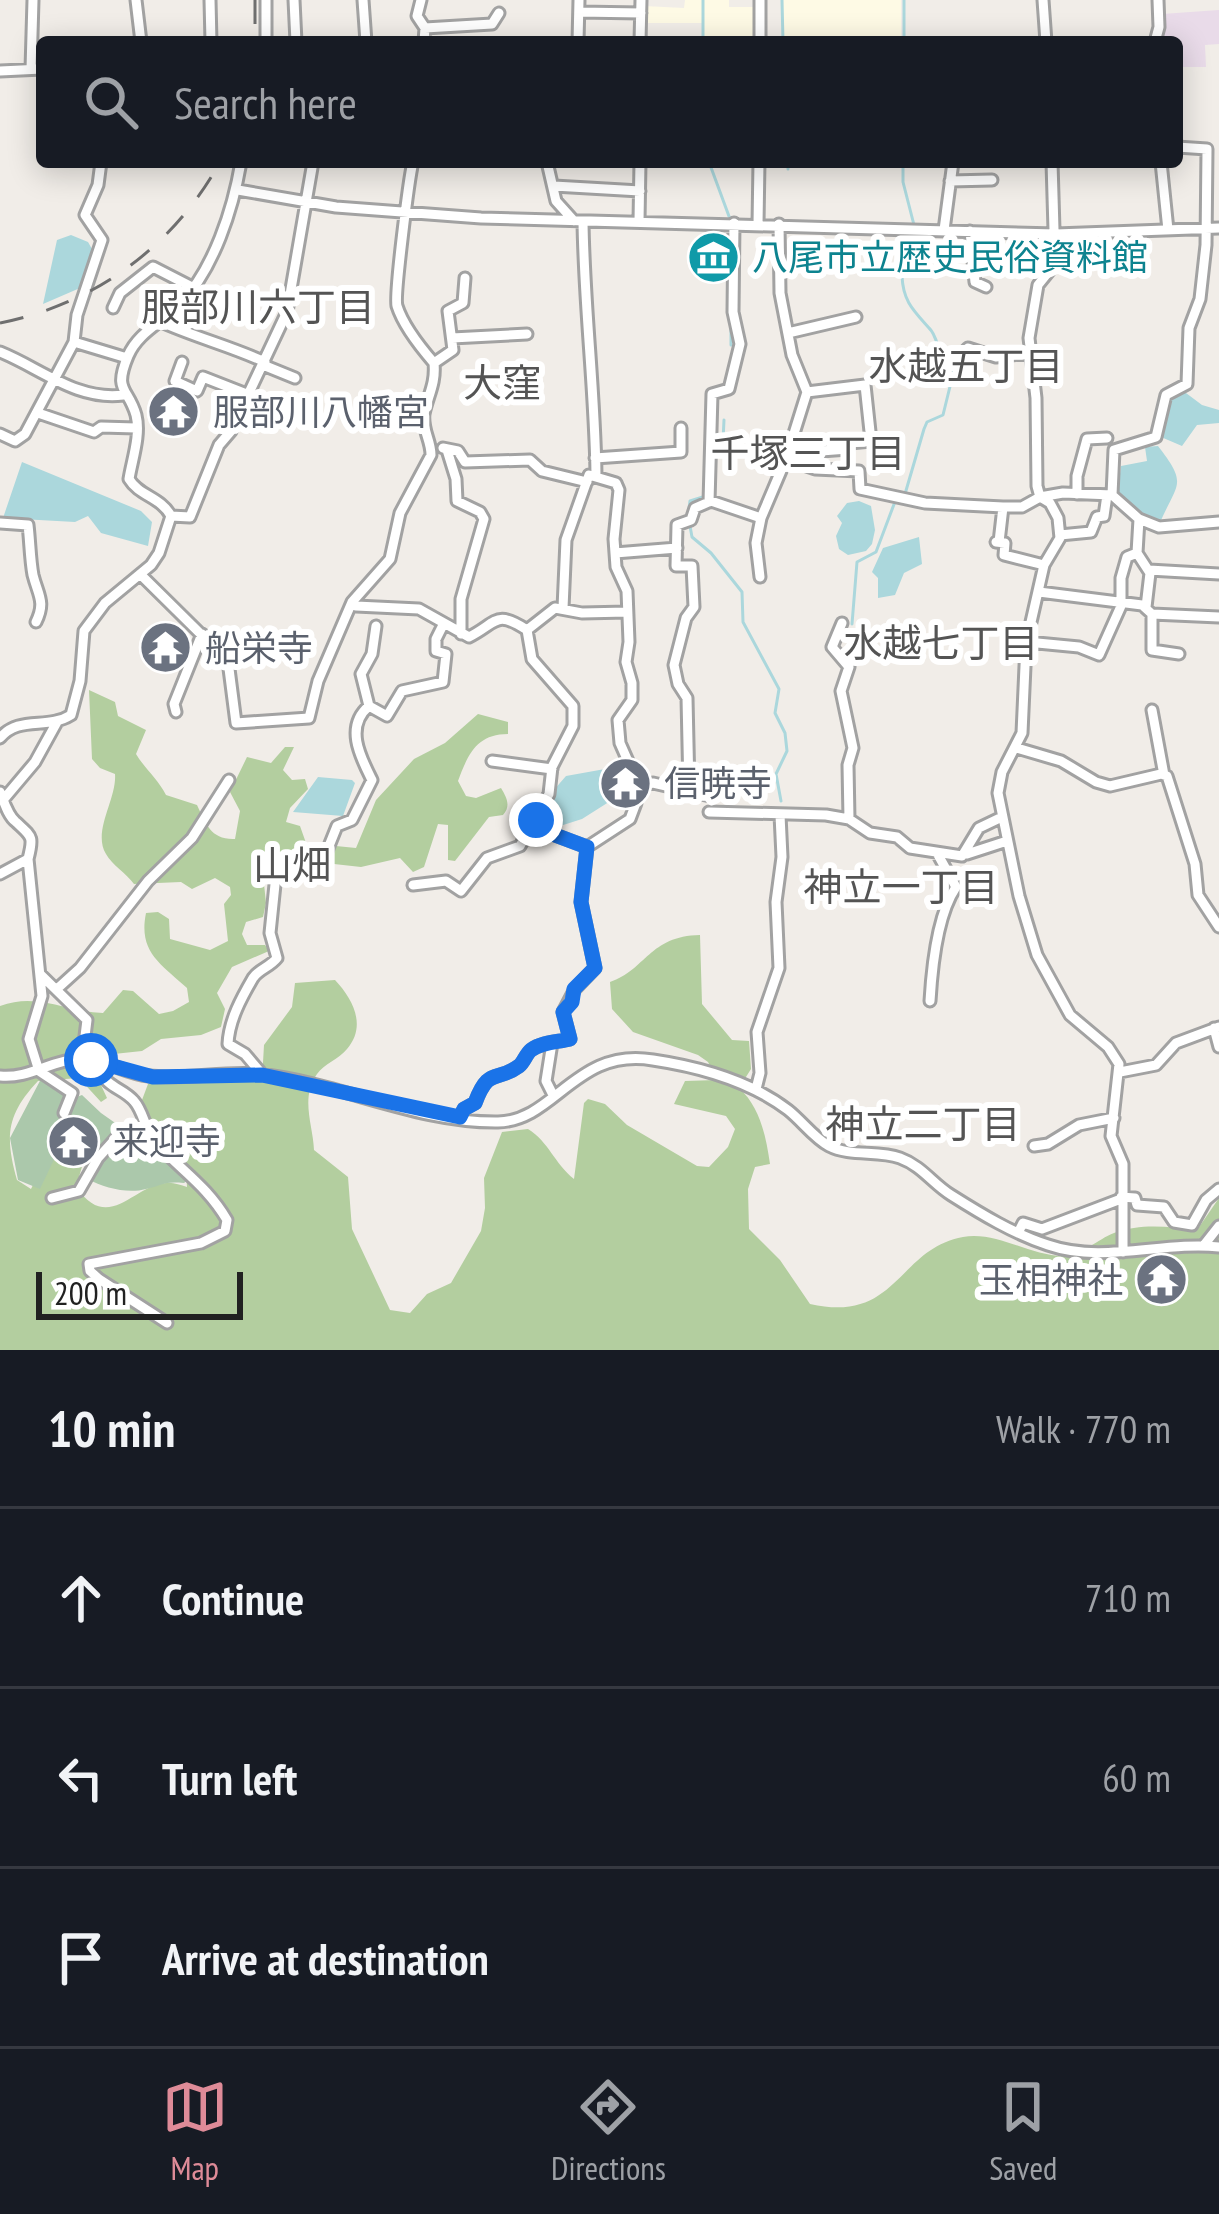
<!DOCTYPE html>
<meta charset="utf-8">
<style>
:root{--surface:#171b24;--page:#20242c;--text:#f1f3f6;--muted:#9ea1a6;--line:#363941;--accent:#de8b98}
body{margin:0;font-family:"PT Sans Narrow","Noto Sans JP",sans-serif;background:var(--page);color:var(--text)}
.scale{position:absolute;left:36px;bottom:30px;width:207px;box-sizing:border-box;padding-left:12px;border:6px solid #212121;border-top:0;font-size:33px;line-height:42px;white-space:nowrap;color:#212121;-webkit-text-stroke:9px #fff;paint-order:stroke}
.stop{position:absolute;width:36px;height:36px;margin:-27px;border:9px solid #1a73e8;border-radius:50%;background:#fff}
.stop.end{background:#1a73e8;border-color:#fff;box-shadow:0 3px 12px #0008}
.list{margin:0;padding:0;list-style:none}
h2{display:flex;justify-content:space-between;align-items:center;height:156px;margin:0;padding:0 48px;font-size:51px}
h2 small{font-size:39px;font-weight:400;color:var(--muted)}
.list li{display:grid;grid-template-columns:78px 1fr auto;gap:36px;align-items:center;box-sizing:border-box;height:180px;padding:0 48px;border-top:3px solid var(--line)}
.list b{display:block;font-size:45px;white-space:nowrap}
.list em{font-size:39px;font-style:normal;color:var(--muted)}
.icon{flex:none;width:66px;height:66px;fill:none;stroke:currentColor;stroke-width:2;stroke-linecap:round;stroke-linejoin:round}
.map{position:relative;flex:none;width:1219px;height:1350px;overflow:hidden}
.search{position:absolute;background:var(--surface);box-shadow:0 6px 30px #0003;left:36px;right:36px;top:36px;height:132px;display:flex;align-items:center;gap:30px;box-sizing:border-box;padding:0 42px;border-radius:12px;color:var(--muted);font-size:45px}
.sheet{height:696px;background:var(--surface)}
nav{display:flex;justify-content:space-around;align-items:center;box-sizing:border-box;height:168px;border-top:3px solid var(--line);background:var(--surface);font-size:33px;color:var(--muted)}
nav a{display:grid;justify-items:center;gap:6px}
nav .on{color:var(--accent)}
.map>svg:first-child{display:block}
.industrial{fill:#e9dbe9}
.education{fill:#fefae5}
.forest{fill:#b3ce9f}
.cemetery{fill:#abc8ab}
.water{fill:#abd7dc}
.lines{fill:none;stroke-linecap:round;stroke-linejoin:round}
.stream{stroke:#abd7dc;stroke-width:3}
.minor-casing{stroke:#a2a2a2;stroke-width:15}
.minor{stroke:#fff;stroke-width:9}
.rail{stroke:#6f6f6f;stroke-width:3;stroke-dasharray:24 24;stroke-linecap:butt}
.route{stroke:#1a73e8;stroke-width:15}
.labels{text-anchor:middle;stroke-width:12;stroke-linejoin:round;paint-order:stroke}
.culture-label{font-size:36px;fill:#0d838f;stroke:#fff;text-anchor:start}
.worship-label{font-size:36px;fill:#5b616d;stroke:#fff;text-anchor:start}
.neighbourhood-label{font-size:39px;fill:#545454;stroke:#fff}
</style>
<div class="map">
<svg width="1219" height="1350" viewBox="0 0 1219 1350">
<rect width="100%" height="100%" fill="#f1ede8"/>
<path class="industrial" d="M1219,10V44L1205,45L1206,67H1177V42H1158L1162,14Z"/>
<path class="education" d="M685,0H729V7H757V42H704V23H645L644,6L684,8Z
M782,0H901V42H783Z"/>
<path class="forest" d="M89,690L115,702L118,716L146,730L136,754C145,769 158,779 166,795L197,805C206,824 211,840 235,839L240,811L230,792L247,757L271,763L285,747H294L283,770L292,780L305,779L308,789L290,808L286,822L300,826L306,843L356,848L376,800L414,759L445,743L478,714L508,722V734C477,734 468,754 458,781L466,796L476,798L501,788C507,798 511,806 503,815L489,817L455,861L448,860V825L438,824L424,867L413,872L400,858L361,867L334,864L292,850L262,865L266,903L263,917L246,922L242,934L247,945H265L269,951L232,967L217,993L225,1009L221,1027L201,1035L161,1039L142,1051L95,1056L93,1068L107,1098L101,1102L79,1078L38,1081C6,1115 5,1137 17,1180L31,1189L45,1160L61,1144L79,1146L86,1153L76,1187C109,1234 133,1185 166,1183C173,1182 180,1185 187,1187L185,1157L151,1128L142,1100L148,1084L262,1080L264,1045L292,1007L295,983L335,980C353,999 367,1026 347,1049C339,1059 324,1064 317,1074C300,1098 313,1125 314,1150L348,1177L352,1229L390,1310L410,1313L427,1294L451,1283L481,1231L485,1208L484,1178L502,1132L528,1129C549,1142 554,1163 574,1179L584,1103L588,1099L605,1104L627,1125L697,1166L709,1167L728,1147L735,1129L726,1116L674,1104L685,1081L717,1080L708,1062L698,1055L633,1032L612,1009L610,982C646,970 649,936 700,935L702,1004L732,1040L749,1041L751,1069L739,1088C760,1107 766,1136 770,1164L755,1167L748,1189L749,1229L780,1260L810,1304C898,1324 897,1249 963,1237C997,1231 1030,1256 1063,1256C1081,1256 1098,1239 1114,1233C1142,1223 1168,1227 1197,1230L1219,1198V1350H0V1006C38,992 65,1012 103,1013L123,990L133,991L159,1014L173,1011L189,1002L187,988C161,964 138,952 146,913L158,912L169,919L170,939L210,950L228,941L224,904L231,895L230,887L215,878L192,889L181,882L134,884C126,873 112,865 106,854C92,831 117,799 115,774L100,768L92,759Z"/>
<path class="cemetery" d="M42,1077L74,1098L82,1095L101,1113L192,1177L184,1183C163,1181 164,1185 146,1189C128,1194 104,1188 88,1179L98,1161L90,1154L92,1146H96L100,1138L74,1120L67,1128L60,1127L54,1141L58,1151L40,1189L18,1180L10,1138Z"/>
<path class="water" d="M71,235L88,242L92,249L80,288L43,304L57,240Z
M1182,390L1202,405L1219,410V423L1197,425L1182,446L1161,437L1169,398Z
M1158,446C1189,486 1177,482 1159,525L1147,521L1117,497L1121,466L1147,461L1145,447Z
M22,462L141,511L152,522L148,546L101,533L88,516L75,522L3,518Z
M859,501L871,506L875,530L872,544L866,551L848,555L839,549L836,536L842,523L837,516L847,503Z
M919,537L922,564L904,573L895,595L878,598V578L872,572L883,548Z
M605,769L612,800L582,819L560,826L543,815L553,791L566,776Z
M318,777L352,780L355,783L343,816L293,812Z"/>
<g class="lines">
<path class="stream" d="M261,0V42
M782,0L783,42
M703,42V0
M904,42V0
M709,162L730,219
M788,162V169
M903,162V182L914,225
M731,345V325
M723,441L724,420
M905,494L924,429L927,422L943,415L956,362L941,355C937,346 936,334 929,328C913,310 903,301 902,276C920,265 923,254 918,234
M688,516L690,501L706,496
M690,526L692,537L711,553L742,592L743,622L779,689L775,713L785,733L787,751L776,774L781,801
M852,624L857,562L876,552L896,499"/>
<defs>
<path id="minor" d="M136,0L141,42
M210,0L211,42
M266,0V42
M294,0L296,42
M363,0L366,42
M421,0L417,16L425,28L424,42
M1043,0L1046,42
M579,12L641,13
M425,28L492,24L499,13
M578,42L579,0
M640,42L641,0
M760,42V0
M1155,42L1159,27L1158,0
M31,69L33,0
M0,71L42,69
M241,162C233,209 214,269 180,304C163,322 138,332 128,356C113,392 128,387 136,415C141,435 132,460 129,479C139,496 161,497 171,516L190,517L219,445L231,431L287,312L313,162
M547,162L556,201L574,221
M1052,162L1055,264L1038,285L1029,338L1036,398L1037,486L1040,497L1050,503L1058,518L1060,538L1044,565L1026,644L1022,733L1002,772L998,793L1019,896L1037,955L1070,1015L1108,1047L1119,1064L1111,1136L1123,1164V1252
M1161,162L1168,230
M950,181L992,180
M554,186L640,191
M238,190L336,207L481,218L1056,234L1219,228
M583,221C584,306 595,390 596,475
M639,221L640,162
M758,224L759,162
M944,230L953,162
M970,231L975,282L986,287
M113,308L120,293L153,267L192,287
M159,321C194,337 230,346 265,362
M788,333L856,317
M452,338L527,334
M74,342L127,358
M0,352C40,368 77,401 123,395
M957,359L968,348L996,357L1028,353
M182,362L175,381L197,391L203,377L249,395
M434,363L453,350L448,311L463,303L465,278
M263,365L295,378
M38,413L94,432L101,427L136,428
M0,434L15,441L25,434L74,342L77,315L102,240L85,215L98,185L101,162
M790,446L821,451L848,449L850,443L871,441L865,385L807,392
M443,448L458,451L465,462L530,460L542,471L587,482
M447,450L456,479L457,501L480,512L484,519L461,599V634
M595,458L681,452V428
M786,459L815,469L859,471L860,489L925,503L1003,507H1022L1040,497L1063,493L1112,495L1139,519L1159,527L1219,522
M1077,494V476L1087,439L1107,438
M1112,495L1114,450L1156,437L1166,395L1187,384L1189,328L1200,299L1206,245L1207,149L1177,147
M709,502L712,394L729,389L740,344L733,312L734,223
M1139,519L1137,553L1150,573L1146,607
M0,523L28,525C30,541 30,559 33,575C38,595 46,602 36,622
M1060,535L1091,532L1097,517L1104,516L1107,495
M996,542L1005,543L1004,555L1044,565
M999,542L1003,507
M615,553L677,548
M1149,570L1219,574
M140,574L228,661L236,723L309,718L318,681L352,602L390,559L400,513L431,455C431,440 422,430 424,414C428,395 436,384 434,363C421,348 403,325 397,306C394,296 409,178 413,162
M760,577L756,543L761,518L786,459L807,392L792,355L780,293L779,224
M1039,592L1142,605L1152,614V650L1179,654
M352,602L356,606L419,609L469,637C497,623 495,609 527,630L532,659L573,706V726L552,767L549,794L520,846L487,858L461,891L446,881L413,885
M1152,614L1219,617
M842,623L832,647L849,667L841,691L853,748L848,765L849,819L870,833L897,837L910,848L962,856L979,828L1002,817
M527,630L555,608L582,613L627,612
M1027,642L1079,647L1099,655L1121,606V578L1127,557L1137,553
M369,706L361,674L372,654L376,626
M1152,710L1164,775
M176,712L174,704L202,634
M0,738C19,715 47,730 71,715L80,681L84,631L105,603L151,565L159,553L171,516
M1017,748L1061,761L1096,782L1110,786L1161,774L1167,776L1195,864L1198,895L1219,927
M492,761L552,769
M636,787L653,783L710,796
M689,789L687,698L678,684L674,665L686,618L694,607L692,566H676L677,525L691,520L695,508L711,501L761,518
M0,792C4,802 8,816 16,822C32,837 34,836 28,859L42,996L29,1039L39,1071L72,1093L64,1113
M3,800L35,762L57,722
M709,812L826,815L849,819
M534,821L555,835L587,847
M967,854L1007,841
M0,874L28,859
M41,975L87,1020L84,1044L108,1056L100,1070C107,1088 123,1088 134,1101C144,1112 145,1131 156,1143C182,1171 207,1186 227,1220L225,1231L201,1243L89,1264L90,1271L99,1279L167,1323
M58,988L80,968L148,881L192,838L229,780
M930,1001C932,967 937,915 956,887L937,853
M1214,1028L1219,1047
M552,1043L546,1081L553,1095
M1120,1072L1156,1065L1176,1043L1219,1027
M262,1074L245,1054L228,1044C229,1020 242,997 253,978C259,969 270,967 277,958L270,933L277,865C291,853 309,862 325,856L337,826L352,820L372,780C361,758 344,727 369,706L387,716L402,691L443,682L446,654L436,651V639L444,623
M0,1076C29,1079 51,1060 79,1059C104,1058 125,1074 149,1076C185,1080 222,1071 258,1074C338,1082 416,1123 498,1122C555,1121 576,1047 653,1060C700,1067 750,1081 788,1110C802,1121 814,1138 829,1146C850,1157 878,1150 900,1158C922,1166 933,1184 951,1195C981,1214 1014,1234 1048,1245C1103,1264 1163,1241 1219,1247
M756,1089L760,1073L757,1032L779,968L776,902L782,857L780,815
M460,1117L464,1109L475,1103C489,1066 496,1083 519,1066C524,1062 526,1054 531,1050C542,1042 558,1042 570,1039L563,1012L575,989L595,968L581,902L587,847L630,819L636,803L635,777L620,743L618,720L632,700V683L626,662L629,642L627,591L616,567L614,539L619,490L616,483L589,475L566,540L563,608
M1034,1146L1048,1144L1079,1125L1114,1118
M1121,1197L1135,1198L1137,1205L1164,1207L1174,1222L1192,1225L1206,1200L1219,1189
M52,1198L79,1191L98,1158L117,1137L150,1134
M1018,1233L1023,1223L1042,1229L1121,1199
M1204,1245L1219,1226"/>
</defs>
<use href="#minor" class="minor-casing"/>
<use href="#minor" class="minor"/>
<path class="rail" d="M255,0V42
M0,323C95,304 173,247 220,162"/>
</g>
<g class="lines">
<path class="route" d="M91,1060L153,1077L262,1075L460,1117L464,1109L475,1103C489,1066 496,1083 519,1066C524,1062 526,1054 531,1050C542,1042 558,1042 570,1039L563,1012L572,1002L574,989L595,968L581,902L587,847L555,835L536,820"/>
</g>
<defs>
<symbol id="museum-disc" viewBox="-11 -11 22 22"><circle r="9.5" fill="#0f9aa8" stroke="#fff"/><path d="M0-6L6-3V-2H-6V-3ZM-5-1h2V3h-2ZM-1-1h2V3h-2ZM3-1h2V3H3ZM-6 4H6V6H-6Z" fill="#fff"/></symbol>
<symbol id="temple-disc" viewBox="-11 -11 22 22"><circle r="9.5" fill="#6b7280" stroke="#fff"/><path d="M0-6L5-2H3V0L6.5 2.5H4V6H1.5V3h-3V6H-4V2.5H-6.5L-3 0V-2H-5Z" fill="#fff"/></symbol>
</defs>
<g fill-rule="evenodd">
<use href="#museum-disc" x="684" y="228" width="59" height="59"/>
<use href="#temple-disc" x="144" y="382" width="59" height="59"/>
<use href="#temple-disc" x="136" y="618" width="59" height="59"/>
<use href="#temple-disc" x="596" y="754" width="59" height="59"/>
<use href="#temple-disc" x="44" y="1112" width="59" height="59"/>
<use href="#temple-disc" x="1132" y="1250" width="59" height="59"/>
</g>
<g class="labels">
<g class="culture-label">
<text x="752" y="270">八尾市立歴史民俗資料館</text>
</g>
<g class="worship-label">
<text x="213" y="425">服部川八幡宮</text>
<text x="205" y="661">船栄寺</text>
<text x="664" y="796">信暁寺</text>
<text x="113" y="1154">来迎寺</text>
<text x="1123" y="1293" text-anchor="end">玉相神社</text>
</g>
<g class="neighbourhood-label">
<text x="258" y="321">服部川六丁目</text>
<text x="966" y="380">水越五丁目</text>
<text x="502" y="397">大窪</text>
<text x="808" y="467">千塚三丁目</text>
<text x="941" y="657">水越七丁目</text>
<text x="292" y="879">山畑</text>
<text x="901" y="901">神立一丁目</text>
<text x="923" y="1138">神立二丁目</text>
</g>
</g>
</svg>
<div class="scale">200 m</div>
<div class="stop" style="left:91px;top:1060px"></div>
<div class="stop end" style="left:536px;top:820px"></div>
<div class="search"><svg class="icon" aria-label="search" viewBox="0 0 24 24"><circle cx="10" cy="10" r="6"/><path d="M15 15l6 6"/></svg>Search here</div>
</div>
<section class="sheet">
<h2>10 min<small>Walk · 770 m</small></h2>
<ul class="list">
<li><svg class="icon" aria-label="ahead" viewBox="0 0 24 24"><path d="M12 20V5M6 11l6-6 6 6"/></svg><div><b>Continue</b></div><em>710 m</em></li>
<li><svg class="icon" aria-label="left" viewBox="0 0 24 24"><path d="M17 20v-9H6M10 6l-5 5 5 5"/></svg><div><b>Turn left</b></div><em>60 m</em></li>
<li><svg class="icon" aria-label="arrive" viewBox="0 0 24 24"><path d="M6 21V4h12l-3 4 3 4H6"/></svg><div><b>Arrive at destination</b></div></li>
</ul>
</section>
<nav>
<a class="on"><svg class="icon" aria-label="map" viewBox="0 0 24 24"><path d="M3 6l6-2 6 2 6-2v14l-6 2-6-2-6 2zM9 4v14M15 6v14"/></svg>Map</a>
<a><svg class="icon" aria-label="directions" viewBox="0 0 24 24"><path d="M12 3l9 9-9 9-9-9zM9 14v-3h6M13 9l2 2-2 2"/></svg>Directions</a>
<a><svg class="icon" aria-label="saved" viewBox="0 0 24 24"><path d="M7 4h10v16l-5-4-5 4z"/></svg>Saved</a>
</nav>
